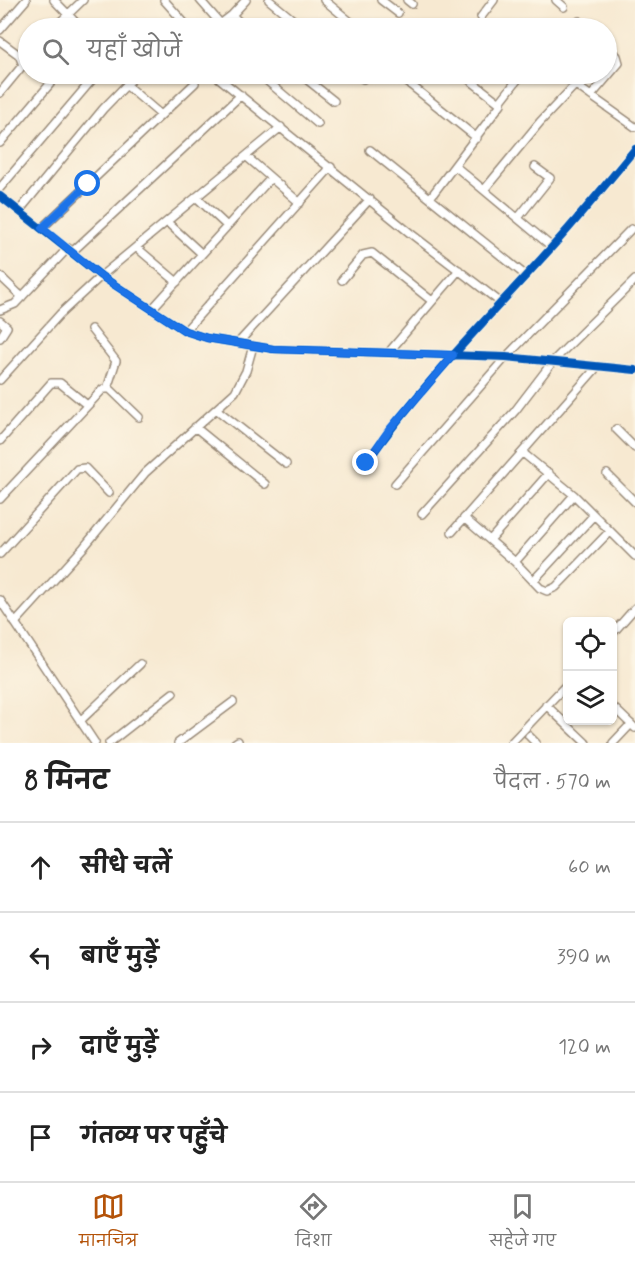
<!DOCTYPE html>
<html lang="hi">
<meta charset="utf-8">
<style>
:root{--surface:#fff;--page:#f2f2f2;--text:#222;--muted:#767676;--line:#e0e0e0;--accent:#b45309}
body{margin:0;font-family:Mynerve,"Playpen Sans Deva",sans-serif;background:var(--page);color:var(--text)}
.controls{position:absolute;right:18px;bottom:18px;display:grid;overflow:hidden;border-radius:9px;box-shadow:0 2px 4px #0004}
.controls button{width:54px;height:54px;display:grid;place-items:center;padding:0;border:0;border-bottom:2px solid var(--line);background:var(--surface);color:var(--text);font:30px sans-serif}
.stop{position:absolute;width:18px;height:18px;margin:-14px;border:4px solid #1a73e8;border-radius:50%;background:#fff}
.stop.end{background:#1a73e8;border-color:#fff;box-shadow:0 2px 6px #0008}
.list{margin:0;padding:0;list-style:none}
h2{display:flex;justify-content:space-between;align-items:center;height:78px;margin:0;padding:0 24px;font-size:26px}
h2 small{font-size:20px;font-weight:400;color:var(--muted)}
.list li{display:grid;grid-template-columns:39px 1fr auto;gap:18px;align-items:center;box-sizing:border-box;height:90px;padding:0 24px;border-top:2px solid var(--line)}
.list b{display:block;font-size:22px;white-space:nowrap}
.list em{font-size:20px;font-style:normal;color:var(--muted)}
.icon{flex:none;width:33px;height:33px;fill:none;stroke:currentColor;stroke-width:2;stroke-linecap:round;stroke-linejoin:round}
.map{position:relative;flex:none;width:635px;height:743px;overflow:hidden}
.search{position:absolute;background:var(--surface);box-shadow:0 2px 4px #0004;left:18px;right:18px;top:18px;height:66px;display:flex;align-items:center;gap:15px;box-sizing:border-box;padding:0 21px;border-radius:33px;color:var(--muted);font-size:22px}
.sheet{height:438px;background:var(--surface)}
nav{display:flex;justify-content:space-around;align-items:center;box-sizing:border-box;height:84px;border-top:2px solid var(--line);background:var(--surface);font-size:16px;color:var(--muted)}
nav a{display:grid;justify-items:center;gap:3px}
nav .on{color:var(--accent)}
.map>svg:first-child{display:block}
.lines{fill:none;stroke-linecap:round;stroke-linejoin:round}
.street-casing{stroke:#998a78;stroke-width:10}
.street{stroke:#fff;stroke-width:7}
.cycleway-casing{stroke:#fcf5e5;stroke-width:11}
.cycleway{stroke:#0057b8;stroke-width:8}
.route{stroke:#1a73e8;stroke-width:8}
</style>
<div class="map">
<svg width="635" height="743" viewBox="0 0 635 743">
<rect width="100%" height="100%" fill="#fcf5e5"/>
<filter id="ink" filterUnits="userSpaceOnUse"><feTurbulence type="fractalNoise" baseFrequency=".0167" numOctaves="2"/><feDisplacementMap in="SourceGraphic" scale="12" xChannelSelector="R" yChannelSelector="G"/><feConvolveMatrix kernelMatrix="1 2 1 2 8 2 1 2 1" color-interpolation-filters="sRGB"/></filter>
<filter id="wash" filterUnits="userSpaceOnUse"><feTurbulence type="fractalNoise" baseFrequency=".008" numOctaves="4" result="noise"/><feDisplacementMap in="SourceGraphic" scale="24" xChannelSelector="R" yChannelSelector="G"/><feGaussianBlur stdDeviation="1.35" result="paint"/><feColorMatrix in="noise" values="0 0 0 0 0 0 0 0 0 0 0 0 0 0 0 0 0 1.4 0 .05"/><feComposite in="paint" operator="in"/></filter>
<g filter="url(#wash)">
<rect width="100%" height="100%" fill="#f7e9d1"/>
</g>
<g filter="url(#ink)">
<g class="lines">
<defs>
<path id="street" d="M54,0L81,28
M164,0L189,28
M200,0L220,23
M269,0L303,28
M324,0L358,28
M381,0L398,13
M407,0L412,4
M556,0L564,7
M481,17L494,0
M579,21L587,28
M54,28L83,0
M215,28L232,15
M245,28L232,15L246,0
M0,30L26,0
M0,41L19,55L23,65L0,93
M214,74L410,233L500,302
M259,74L318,124
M300,74L334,101
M357,74L363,79L367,74
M397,74L477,138
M560,74L635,127
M126,85L161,115
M591,96L619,63L617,56L606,46
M500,102L518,79
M0,143L50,84L55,74
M370,150L525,275
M247,157L300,203
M455,166L552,247
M0,188L97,74
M484,190L540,122L575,85
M0,196L101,276L185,331L207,338L273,349L506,357L635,370
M196,197L227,226
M430,198L501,104L462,74
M19,211L103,109L137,74
M518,218L550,178L535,167
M167,222L202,254
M42,228L195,83
M136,247L177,282
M72,252L241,95
M0,276L22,297
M342,280L363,255L372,253L432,301
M152,309L271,178
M0,310L15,304L68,248
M0,321L7,327L0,338
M91,329L116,361L107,389
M185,331L331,167
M238,343L370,199
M389,352L459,270
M0,380L60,314L101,276L281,127
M216,409L286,464
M195,427L265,484
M616,429L635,448
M0,441L51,383H60L87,405
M523,453L574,495L635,556
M366,463C421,385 488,318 552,247C581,215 608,182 635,149
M607,474L635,502
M395,484L506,357L631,229
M0,499L103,389H110L139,417
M422,514L515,411L554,360L635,280
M464,518L515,562L540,588L547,591L556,587L610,531
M452,532L598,366
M490,540L549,473
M0,554L77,469L85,468L109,493
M515,562L574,495
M533,581L594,515
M0,600L95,743
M15,623L84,547L145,473L235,392L246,371L253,346
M612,634L635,608
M546,705L586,743
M612,706L635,728
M80,721L140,664
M529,736L536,743
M109,743L173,693
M178,743L233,702
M235,743L238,741
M511,743L568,683
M613,743L631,724"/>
</defs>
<use href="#street" class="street-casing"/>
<use href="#street" class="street"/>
<defs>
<path id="cycleway" d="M0,196L101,276L185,331L207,338L273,349L506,357L635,370
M366,463C421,385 488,318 552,247C581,215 608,182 635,149"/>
</defs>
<use href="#cycleway" class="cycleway-casing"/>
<use href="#cycleway" class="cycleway"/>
</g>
</g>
<g class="lines" filter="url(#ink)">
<path class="route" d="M88,184L42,228L101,276L185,331L207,338L273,349L453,355L389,430L366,463"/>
</g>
</svg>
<div class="controls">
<button><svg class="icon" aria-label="locate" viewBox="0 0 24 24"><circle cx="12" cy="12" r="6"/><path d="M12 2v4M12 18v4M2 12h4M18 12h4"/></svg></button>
<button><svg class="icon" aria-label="layers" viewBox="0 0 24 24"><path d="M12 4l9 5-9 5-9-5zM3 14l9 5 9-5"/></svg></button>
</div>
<div class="stop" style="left:88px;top:184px"></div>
<div class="stop end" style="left:366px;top:463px"></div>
<div class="search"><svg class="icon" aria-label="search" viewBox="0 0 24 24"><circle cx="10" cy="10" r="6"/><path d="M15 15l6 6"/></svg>यहाँ खोजें</div>
</div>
<section class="sheet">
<h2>8 मिनट<small>पैदल · 570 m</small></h2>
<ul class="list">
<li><svg class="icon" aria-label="ahead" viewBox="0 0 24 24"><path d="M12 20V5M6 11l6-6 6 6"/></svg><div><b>सीधे चलें</b></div><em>60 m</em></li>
<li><svg class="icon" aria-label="left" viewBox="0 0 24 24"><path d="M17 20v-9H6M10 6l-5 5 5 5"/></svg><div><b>बाएँ मुड़ें</b></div><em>390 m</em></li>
<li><svg class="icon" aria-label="right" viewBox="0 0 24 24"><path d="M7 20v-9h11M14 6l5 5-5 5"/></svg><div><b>दाएँ मुड़ें</b></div><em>120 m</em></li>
<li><svg class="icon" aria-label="arrive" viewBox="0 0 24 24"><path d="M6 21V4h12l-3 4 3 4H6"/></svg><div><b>गंतव्य पर पहुँचे</b></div></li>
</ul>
</section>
<nav>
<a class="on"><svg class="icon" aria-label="map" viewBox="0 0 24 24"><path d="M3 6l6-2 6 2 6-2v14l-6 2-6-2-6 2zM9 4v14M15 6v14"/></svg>मानचित्र</a>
<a><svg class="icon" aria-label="directions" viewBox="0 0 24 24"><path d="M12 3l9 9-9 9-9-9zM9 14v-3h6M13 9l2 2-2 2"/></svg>दिशा</a>
<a><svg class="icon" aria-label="saved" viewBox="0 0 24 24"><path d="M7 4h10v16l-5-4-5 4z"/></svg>सहेजे गए</a>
</nav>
